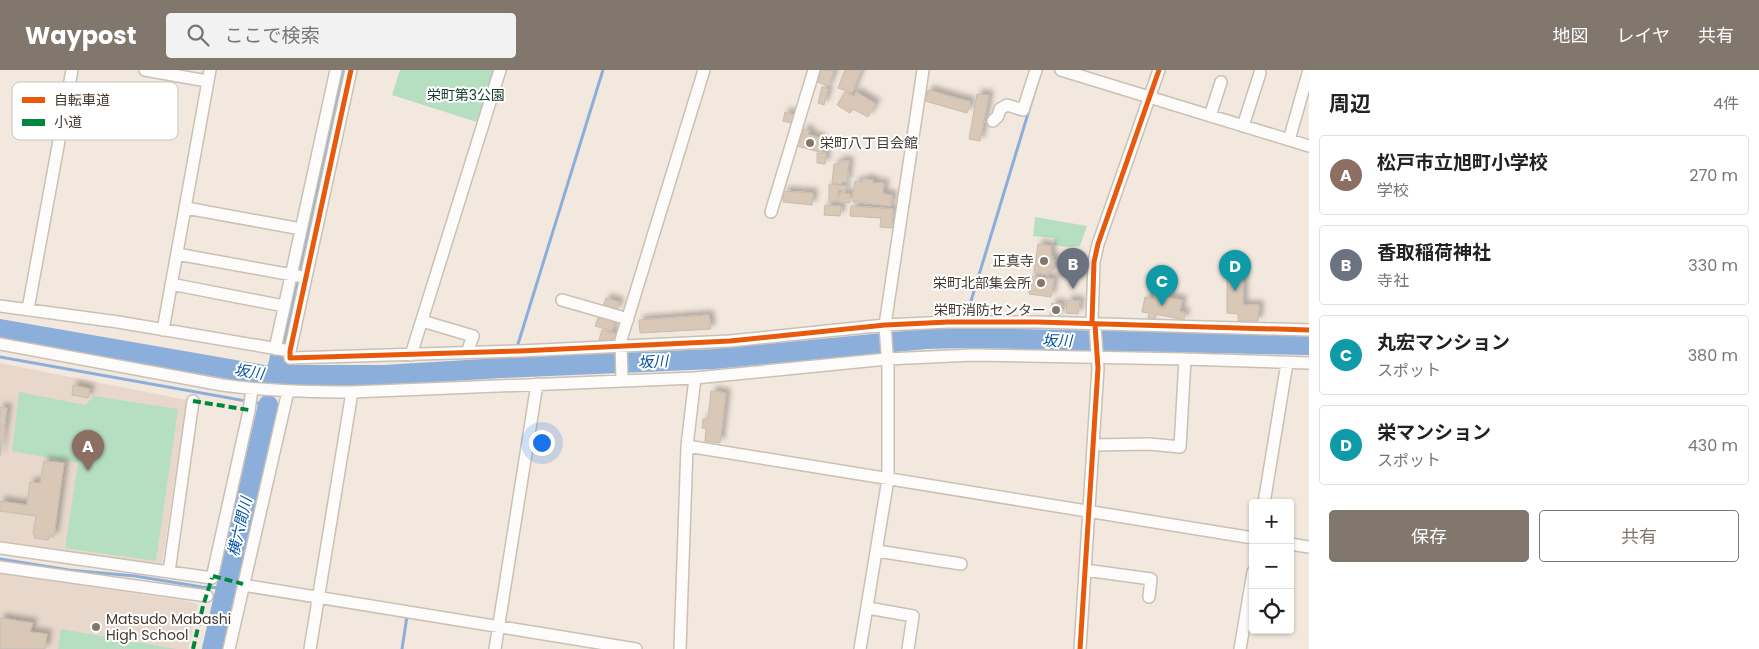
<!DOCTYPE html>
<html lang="ja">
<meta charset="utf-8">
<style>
:root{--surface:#fff;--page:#f2f2f2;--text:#222;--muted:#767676;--line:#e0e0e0;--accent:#81776d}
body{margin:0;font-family:Poppins,"Noto Sans JP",sans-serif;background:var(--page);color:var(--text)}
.controls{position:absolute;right:15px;bottom:15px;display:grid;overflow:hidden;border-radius:5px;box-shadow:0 1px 4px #0004}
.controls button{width:45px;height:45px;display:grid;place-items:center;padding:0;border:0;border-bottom:1px solid var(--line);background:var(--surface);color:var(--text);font:25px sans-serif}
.you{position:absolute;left:541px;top:372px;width:18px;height:18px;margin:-12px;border:4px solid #fff;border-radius:50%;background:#1a73e8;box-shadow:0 0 0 8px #1a73e833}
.badge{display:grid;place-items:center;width:32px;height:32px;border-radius:50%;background:var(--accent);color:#fff;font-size:16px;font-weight:700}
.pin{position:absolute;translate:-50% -41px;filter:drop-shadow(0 1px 2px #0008)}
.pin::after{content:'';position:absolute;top:26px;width:18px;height:15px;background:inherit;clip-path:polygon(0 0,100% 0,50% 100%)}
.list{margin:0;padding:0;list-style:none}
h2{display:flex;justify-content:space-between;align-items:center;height:65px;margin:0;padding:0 20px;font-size:21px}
h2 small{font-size:16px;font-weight:400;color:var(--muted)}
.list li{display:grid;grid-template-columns:32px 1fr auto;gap:15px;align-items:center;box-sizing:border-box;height:80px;margin:0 10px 10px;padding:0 10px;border:1px solid var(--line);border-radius:5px}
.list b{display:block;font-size:19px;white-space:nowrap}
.list p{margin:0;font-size:16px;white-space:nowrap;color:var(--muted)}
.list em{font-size:16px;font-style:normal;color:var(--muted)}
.actions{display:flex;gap:10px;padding:15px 20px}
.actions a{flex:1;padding:11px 0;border:1px solid var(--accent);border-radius:5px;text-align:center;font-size:18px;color:var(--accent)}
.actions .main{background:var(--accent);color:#fff}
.icon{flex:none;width:28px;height:28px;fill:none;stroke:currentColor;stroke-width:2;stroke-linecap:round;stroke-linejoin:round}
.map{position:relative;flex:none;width:1309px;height:579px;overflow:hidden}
header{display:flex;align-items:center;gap:30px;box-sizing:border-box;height:70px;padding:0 25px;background:var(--accent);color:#fff}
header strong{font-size:24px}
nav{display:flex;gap:28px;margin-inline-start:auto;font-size:18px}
.search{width:350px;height:45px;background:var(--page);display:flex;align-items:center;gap:12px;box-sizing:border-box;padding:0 18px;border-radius:5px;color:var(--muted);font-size:19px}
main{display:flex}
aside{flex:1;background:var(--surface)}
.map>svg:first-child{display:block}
.education{fill:#e8d8cc}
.green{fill:#b6dec1}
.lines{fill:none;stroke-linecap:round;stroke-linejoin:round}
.stream{stroke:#8caeda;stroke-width:3}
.river{stroke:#8caeda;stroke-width:20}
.building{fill:#dac8b6;stroke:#c5bcb2;filter:url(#shadow)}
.minor-casing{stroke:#c9c0b6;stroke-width:14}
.minor{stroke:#fdfcfa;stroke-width:11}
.quiet{stroke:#00873e;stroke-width:4;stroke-dasharray:8 4;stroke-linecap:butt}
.cycleway-casing{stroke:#fff;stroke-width:8}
.cycleway{stroke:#e8590c;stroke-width:5}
.poi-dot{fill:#81776d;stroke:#fff;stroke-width:2}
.labels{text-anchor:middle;stroke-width:4;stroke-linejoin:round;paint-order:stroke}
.park-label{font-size:14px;fill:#19412d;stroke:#fff}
.poi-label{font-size:14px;fill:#443a30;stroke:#fff;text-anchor:end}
.water-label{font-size:15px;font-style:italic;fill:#0353a3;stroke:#fff}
.key{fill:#fff;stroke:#c7c4c1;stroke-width:1}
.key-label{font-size:14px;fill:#443a30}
</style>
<header>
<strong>Waypost</strong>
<div class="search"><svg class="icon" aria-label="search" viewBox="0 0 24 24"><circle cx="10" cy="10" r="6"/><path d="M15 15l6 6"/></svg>ここで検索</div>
<nav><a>地図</a><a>レイヤ</a><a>共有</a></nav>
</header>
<main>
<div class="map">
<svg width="1309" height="579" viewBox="0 0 1309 579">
<defs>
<filter id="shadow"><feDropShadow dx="4.5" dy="-4.5" stdDeviation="2.5" flood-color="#0004"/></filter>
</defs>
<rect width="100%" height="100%" fill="#f3e8dd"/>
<path class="education" d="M0,293L187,330L162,494L160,498L0,473Z
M0,503L193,532L198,535L188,579H0Z"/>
<path class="green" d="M400,0H495L483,54L392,25Z
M1035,147L1087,156L1080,176L1066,177L1054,175V168L1033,166Z
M19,322L85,335L94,326L178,339L156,491L65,478L78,393L12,381Z
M61,559L177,579H58Z"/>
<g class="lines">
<path class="stream" d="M964,268L968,241L1037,14
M518,274L603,0
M0,287L268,335
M0,489L69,500L135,506L202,517L226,518
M402,579L407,546"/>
<path class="river" d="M0,259L264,305H384L501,298L714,289L926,269L964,268L1309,275
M276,305L343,0
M212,579L268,335"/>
</g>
<path class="building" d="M821,0L834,1L829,16L817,12Z
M845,0H861L852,23L838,18Z
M822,17L828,19L824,35L818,33Z
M928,20L971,32L967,43L925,31Z
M845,22L854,26L856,22L876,34L868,47L853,39L850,43L837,35Z
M977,24L989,25L980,71L969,69Z
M785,42L794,45L791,53L783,51Z
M804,59L810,61L808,64L820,68L819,70L823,71L820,82L797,76Z
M817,83H826L825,94L817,93Z
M839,91H849L847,112H842L841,115L832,113L834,94H839Z
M863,109L873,110V113H884L883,124L892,125L891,136L852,131L855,111L863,112Z
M829,114L846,116L845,121L838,120L837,131H829Z
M784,121L813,123L812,135L783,132Z
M840,123L850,124V133L839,132Z
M825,135L841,136L840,146L824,145Z
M851,136L893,139L892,158L880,157L881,148L850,146Z
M1038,174L1051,176V186H1053L1052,190H1055L1053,199H1051V202H1048V205L1034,202Z
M1031,206L1054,209L1051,227L1029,224Z
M1227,207H1243V235H1259L1258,251H1238V244L1227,243Z
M1154,225L1182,230L1180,241L1185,243L1184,250L1156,244L1155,249L1148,248L1149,243L1142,242L1145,227L1154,229Z
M606,228L619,232L617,241L603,237Z
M1067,230L1080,231L1078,244L1066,243Z
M1052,233L1062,234L1060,246L1050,245Z
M709,245L711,259L640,263L639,250Z
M599,246L615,251L612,261L595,256Z
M602,260L616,264L614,271L607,268L605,272L599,270Z
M73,315L90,319L88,328L72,325Z
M711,321L726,323L720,373L705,371L706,358H702L703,349H708Z
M0,337L7,338L0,386Z
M44,391L64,393L54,466H49L48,470L34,468L35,464H33L36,446L0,441V431L27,435L30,412L40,413Z
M0,548L33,553L30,562L47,564L45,579H0Z"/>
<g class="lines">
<defs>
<path id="minor" d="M145,0L207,11
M351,0L290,281V288L520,281L730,271L885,255L948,252H1037L1309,260
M1061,0L1309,76
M1210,46L1221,12
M993,51L998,46L1000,39L1007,35L1023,40L1036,0
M1243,56L1260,3
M1289,70L1309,0
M186,138L301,159
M771,142L814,0
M177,184L298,206
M171,214L284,236
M562,230L628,249
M0,236L118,252L290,281
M28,239L72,0
M422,251L473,266L469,277
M163,260L210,0
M0,274L222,315C265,321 308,322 352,322L695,308L887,289L973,285L1185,289L1309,293
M275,279L336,0
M411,285L500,0
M622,311L621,270L704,0
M1093,375L1150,374L1180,377L1185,289
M687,376L1253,468
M1264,433L1287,293
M1290,474L1309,477
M0,478L212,508L249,341L252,319
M877,481L961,494
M0,497L207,526
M1085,500L1151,509L1149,527
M169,502L193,331
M243,515L636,579
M868,538L913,546L908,579
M229,579L288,321
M310,579L352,322
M495,579L537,314
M680,579L687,376L695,308
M860,579L888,409V297L885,255L923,0
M1080,579L1098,298L1095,255L1092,252L1094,192L1098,174L1159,0
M1240,579L1253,502"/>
</defs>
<use href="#minor" class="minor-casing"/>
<use href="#minor" class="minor"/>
<path class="quiet" d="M193,331L249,340
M213,506L243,514
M193,579L203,536L212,508"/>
<defs>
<path id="cycleway" d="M351,0L290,281V288L520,281L730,271L885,255L948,252H1037L1309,260
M1080,579L1098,298L1095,255L1092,252L1094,192L1098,174L1159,0"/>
</defs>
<use href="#cycleway" class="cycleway-casing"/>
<use href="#cycleway" class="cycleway"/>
</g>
<g class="poi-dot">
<circle cx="810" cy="73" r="5"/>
<circle cx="1044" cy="191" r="5"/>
<circle cx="1041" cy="213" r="5"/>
<circle cx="1056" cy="240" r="5"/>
<circle cx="96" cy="557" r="5"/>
</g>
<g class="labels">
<g class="park-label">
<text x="466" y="30">栄町第3公園</text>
</g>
<g class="poi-label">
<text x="820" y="78" text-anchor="start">栄町八丁目会館</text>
<text x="1034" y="196">正真寺</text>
<text x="1031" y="218">栄町北部集会所</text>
<text x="1046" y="245">栄町消防センター</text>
<text x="106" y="554" text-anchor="start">Matsudo Mabashi<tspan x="106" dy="16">High School</tspan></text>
</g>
<g class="water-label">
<text transform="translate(1057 271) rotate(1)" y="5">坂川</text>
<text transform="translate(653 292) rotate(-3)" y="5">坂川</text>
<text transform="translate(249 302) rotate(8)" y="5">坂川</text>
<text transform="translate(240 457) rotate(-77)" y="5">横六間川</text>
</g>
</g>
<rect x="12" y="12" width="166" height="58" rx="8" class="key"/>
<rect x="22" y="27" width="23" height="6" fill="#e8590c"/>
<rect x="22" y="49" width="23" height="7" fill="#00873e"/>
<g class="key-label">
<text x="54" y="35">自転車道</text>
<text x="54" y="57">小道</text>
</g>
</svg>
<div class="controls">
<button>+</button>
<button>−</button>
<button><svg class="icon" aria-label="locate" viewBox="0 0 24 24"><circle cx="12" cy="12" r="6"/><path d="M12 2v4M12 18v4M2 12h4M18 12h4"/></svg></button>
</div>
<div class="you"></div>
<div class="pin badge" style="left:88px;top:401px;background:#8d6e63">A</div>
<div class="pin badge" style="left:1073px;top:219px;background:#6b7280">B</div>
<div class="pin badge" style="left:1162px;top:236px;background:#0f9aa8">C</div>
<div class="pin badge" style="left:1235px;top:221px;background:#0f9aa8">D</div>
</div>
<aside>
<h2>周辺<small>4件</small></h2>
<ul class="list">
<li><span class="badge" style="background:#8d6e63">A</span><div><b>松戸市立旭町小学校</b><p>学校</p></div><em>270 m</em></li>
<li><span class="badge" style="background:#6b7280">B</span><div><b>香取稲荷神社</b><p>寺社</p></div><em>330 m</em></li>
<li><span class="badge" style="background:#0f9aa8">C</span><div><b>丸宏マンション</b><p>スポット</p></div><em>380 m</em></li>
<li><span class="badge" style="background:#0f9aa8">D</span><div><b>栄マンション</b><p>スポット</p></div><em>430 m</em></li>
</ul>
<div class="actions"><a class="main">保存</a><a>共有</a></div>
</aside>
</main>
